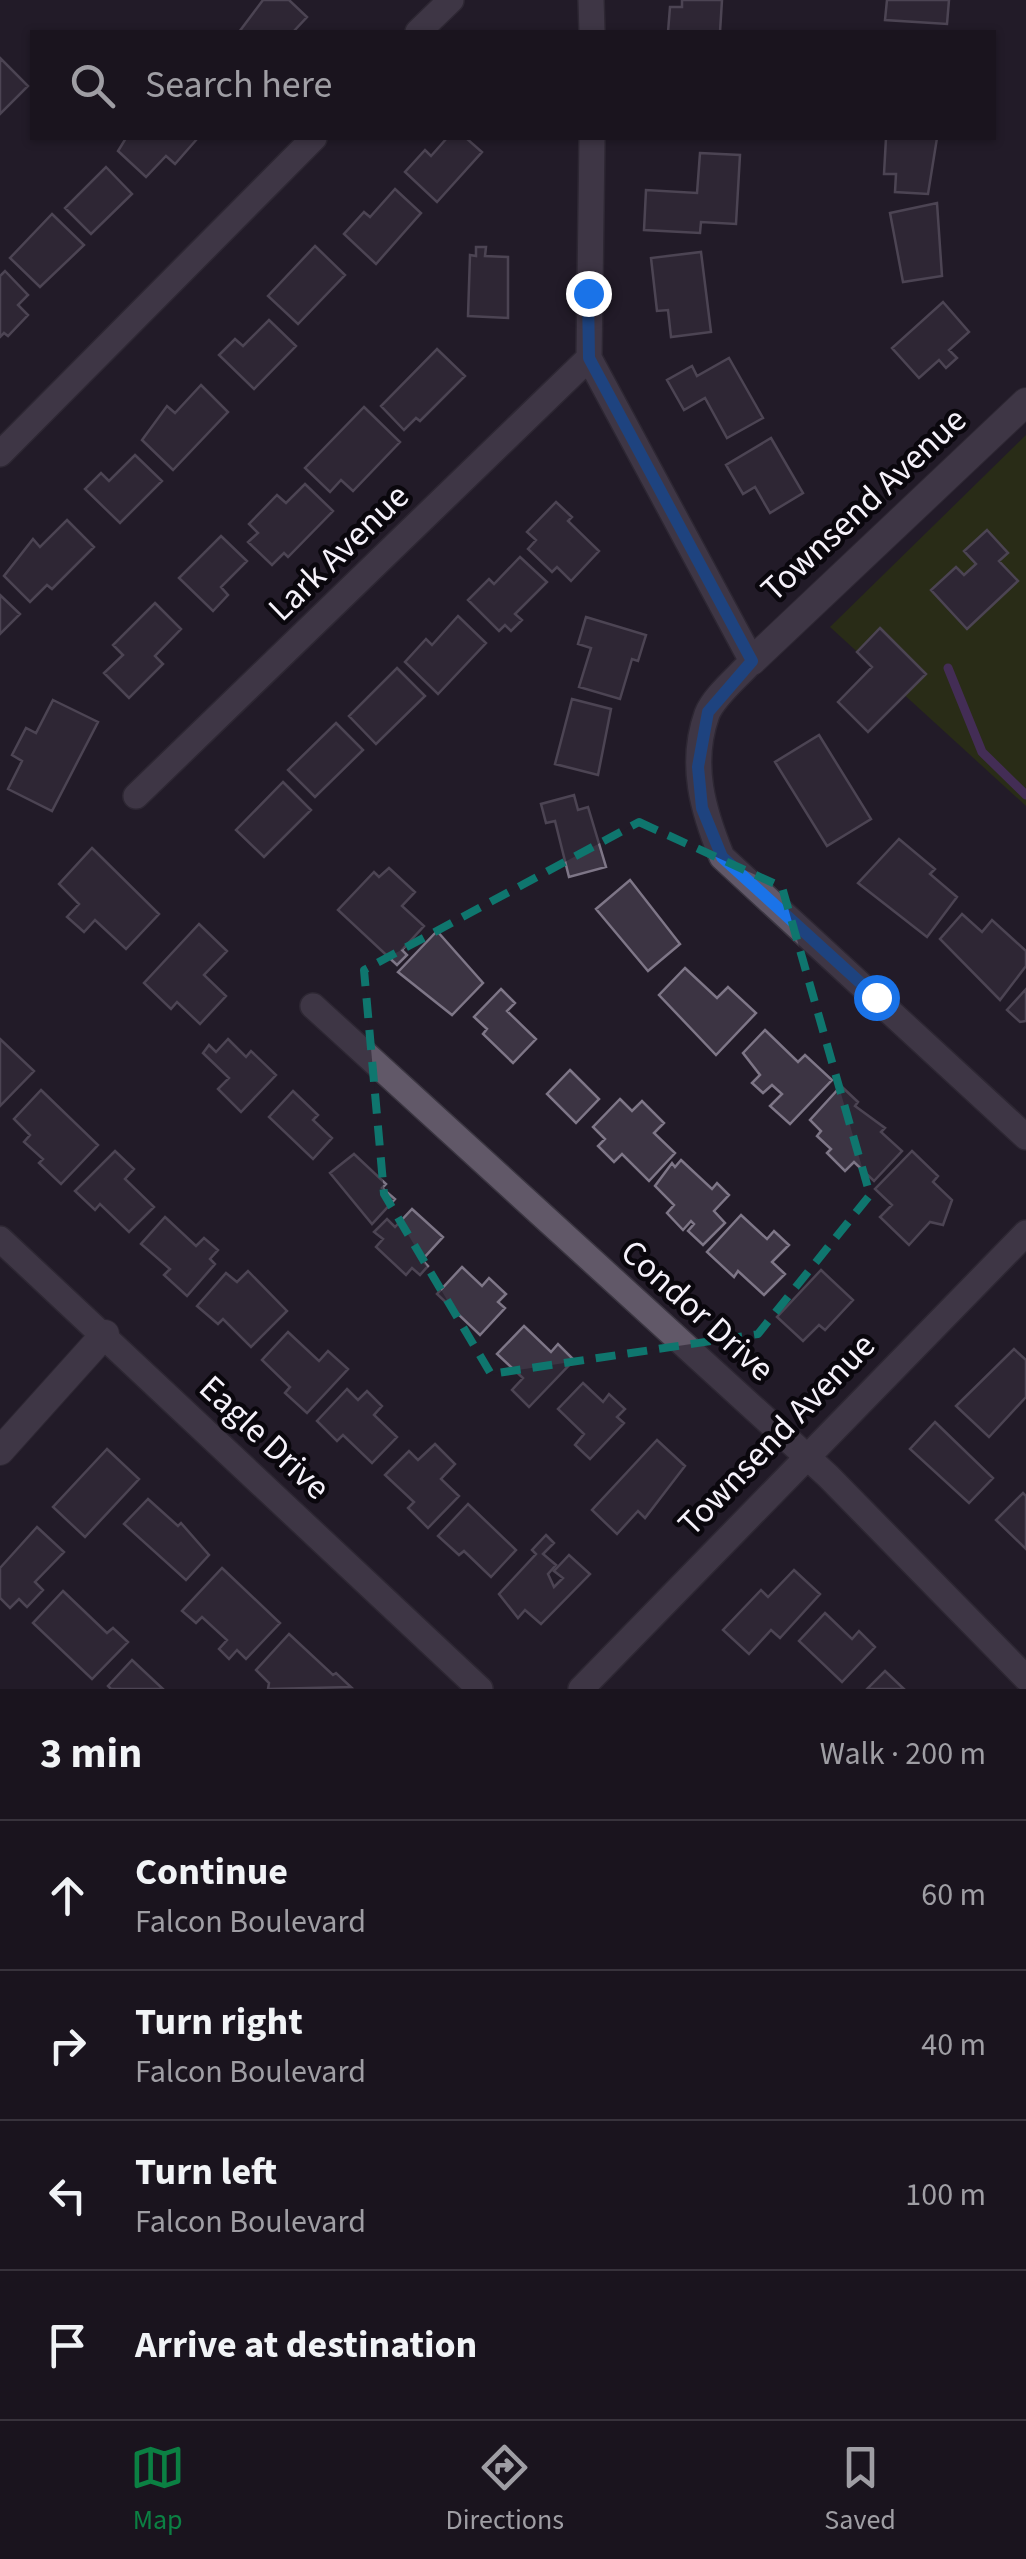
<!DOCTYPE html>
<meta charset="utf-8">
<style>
:root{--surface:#1a141e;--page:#27212b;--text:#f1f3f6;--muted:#9f9ea4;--line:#38333c;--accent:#0b8043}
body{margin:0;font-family:"Source Sans 3",sans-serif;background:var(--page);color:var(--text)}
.stop{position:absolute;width:30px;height:30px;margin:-22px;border:8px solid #1a73e8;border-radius:50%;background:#fff}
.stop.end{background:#1a73e8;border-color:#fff;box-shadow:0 2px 10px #0008}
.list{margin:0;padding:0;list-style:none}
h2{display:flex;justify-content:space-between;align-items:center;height:130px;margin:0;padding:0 40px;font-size:42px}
h2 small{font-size:32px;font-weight:400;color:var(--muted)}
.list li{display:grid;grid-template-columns:65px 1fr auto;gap:30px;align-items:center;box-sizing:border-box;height:150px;padding:0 40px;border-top:2px solid var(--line)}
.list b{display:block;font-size:38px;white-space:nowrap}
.list p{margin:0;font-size:32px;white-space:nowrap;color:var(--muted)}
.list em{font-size:32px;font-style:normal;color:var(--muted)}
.icon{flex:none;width:55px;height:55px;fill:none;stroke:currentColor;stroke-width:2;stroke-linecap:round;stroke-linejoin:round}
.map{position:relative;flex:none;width:1026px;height:1689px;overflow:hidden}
.search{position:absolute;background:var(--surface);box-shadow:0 2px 8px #0004;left:30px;right:30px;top:30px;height:110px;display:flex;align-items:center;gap:25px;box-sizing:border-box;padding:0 35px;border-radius:0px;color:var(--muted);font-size:38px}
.sheet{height:730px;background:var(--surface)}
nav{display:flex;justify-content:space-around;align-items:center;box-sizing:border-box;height:140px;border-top:2px solid var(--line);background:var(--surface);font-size:28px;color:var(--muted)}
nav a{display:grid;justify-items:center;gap:5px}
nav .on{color:var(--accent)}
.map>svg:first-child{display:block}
.green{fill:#314003}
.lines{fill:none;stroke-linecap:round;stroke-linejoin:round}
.stream{stroke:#6c438c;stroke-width:9}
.building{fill:#3c3443;stroke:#7e7687;stroke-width:2.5}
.minor-casing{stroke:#3a3540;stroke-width:28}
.tertiary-casing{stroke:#3a3540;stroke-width:30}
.minor{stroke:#615868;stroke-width:25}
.tertiary{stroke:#615868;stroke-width:28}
.route{stroke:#1a73e8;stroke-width:12}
.marked{fill:none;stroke:#0f766e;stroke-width:8;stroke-dasharray:20 12;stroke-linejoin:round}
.labels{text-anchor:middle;stroke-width:9;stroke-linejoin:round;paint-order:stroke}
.street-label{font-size:35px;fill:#f5f1fa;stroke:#0a070d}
</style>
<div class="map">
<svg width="1026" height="1689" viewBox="0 0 1026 1689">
<rect width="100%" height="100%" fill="#221b28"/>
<path class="green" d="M1026,435V806L830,627Z"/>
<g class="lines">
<path class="stream" d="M948,668L982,752L1026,795"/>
</g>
<path class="building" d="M263,0H289L307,17L293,32H239Z
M682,0H722L720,32H668L670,7H682Z
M887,0H949L947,24L885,20Z
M0,58L28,86L0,114Z
M126,138H195L197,139L175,164L166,156L146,177L118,151Z
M447,138H466L482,152L437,202L405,172L425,150L431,156Z
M886,138H937L928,194L895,192L896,174H884Z
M700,153L740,155L736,224L701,222L700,233L644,230L646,190L697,193Z
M106,167L132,194L91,234L65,208Z
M395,189L421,213L376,264L344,234L364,212L370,217Z
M937,203L942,276L903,282L890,213Z
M52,214L84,245L40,287L10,258Z
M315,246L345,275L298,324L268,296Z
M476,247H486L485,256L508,257V318L468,316L470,255L476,256Z
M701,252L711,332L671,337L668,310L657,311L651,258Z
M5,271L28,295L18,305L28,315L8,336L4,333L0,337V276Z
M943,302L969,332L949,350L957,358L946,368L939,360L919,378L892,348Z
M269,320L296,346L254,389L219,355L235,339L243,346Z
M437,349L465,376L420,421L416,418L404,430L381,406Z
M729,358L763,418L727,438L705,398L684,410L667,380L692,366L697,376Z
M201,385L228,412L173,470L142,440L167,406L175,413Z
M364,407L400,442L353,491L341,480L330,492L305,468Z
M771,438L803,493L770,513L755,487L743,494L726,465Z
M135,455L162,481L120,523L85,489L101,473L109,481Z
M305,484L333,511L288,557L284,553L272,565L248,542L258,533L249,524L277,495L286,503Z
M556,502L572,517L568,521L599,551L571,581L557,567L552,572L528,549L536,540L527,532Z
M67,520L94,547L52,589L47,585L30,602L4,576L33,539L40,547Z
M987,530L1008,553L999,561L1018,581L967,629L931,590L956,567L964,575L976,564L964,551Z
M221,536L247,561L221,587L228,595L213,611L179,578Z
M520,557L547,582L515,614L522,620L511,631L505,625L499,631L468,600L489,579L494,584Z
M0,595L20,614L0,634Z
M155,603L181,629L155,656L163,664L129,698L104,673L123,655L113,645Z
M458,616L486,643L438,694L405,662L426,639L432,645Z
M586,617L646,635L638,661L632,659L620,699L579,687L591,648L578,644Z
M880,628L926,674L868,732L838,702L872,667L857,652Z
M397,668L425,696L376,744L349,716Z
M572,699L611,709L598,775L555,764Z
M53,700L98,722L52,811L8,789L22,761L12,755L26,728L36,733Z
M336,723L363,750L315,797L288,770Z
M819,735L871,819L827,846L775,762Z
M283,782L311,810L264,857L236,830Z
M574,795L578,810L588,807L606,867L569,877L555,821L546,823L541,804Z
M899,839L935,869L930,874L957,897L927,937L858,883Z
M92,848L159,914L126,949L95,920L84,932L67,917L79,904L59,884Z
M389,868L415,892L402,906L424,926L402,950L407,955L397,965L338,910L374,872L379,877Z
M630,880L680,944L648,971L596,909Z
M962,914L982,932L992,920L1026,951V966L1000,1000L940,939Z
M199,924L227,951L204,975L226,996L200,1024L177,1002L171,1009L144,983Z
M437,931L483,983L452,1015L398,972Z
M685,968L717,998L728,987L756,1013L716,1055L659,995Z
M501,989L515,1003L507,1011L536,1039L513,1063L483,1034L487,1029L474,1017Z
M1026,989V1021L1020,1022L1007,1010Z
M765,1030L798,1062L805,1055L832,1080L790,1124L770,1106L782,1094L772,1085L763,1093L752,1083L760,1075L743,1053Z
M0,1039L34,1071L0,1106Z
M228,1039L246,1057L251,1051L276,1075L241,1112L218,1089L229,1078L203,1053L209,1045L216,1052Z
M570,1070L599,1099L576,1123L547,1094Z
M841,1086L858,1102L855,1106L885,1128L881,1132L902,1151L874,1181L854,1162L845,1171L827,1153L831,1149L817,1136L821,1131L810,1120Z
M41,1090L98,1145L61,1184L39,1163L43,1159L24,1142L30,1135L14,1119Z
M293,1091L318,1115L313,1120L332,1138L313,1159L269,1117Z
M620,1099L632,1111L642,1101L664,1123L654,1133L675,1153L649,1181L622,1154L614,1162L598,1146L605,1139L593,1127Z
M115,1151L134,1169L125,1179L154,1207L129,1232L100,1204L95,1210L75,1191Z
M912,1151L938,1176L933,1182L952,1200L943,1225L930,1222L909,1245L880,1217L892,1205L875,1189Z
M354,1154L386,1184L382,1188L395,1199L372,1224L330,1173Z
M681,1160L712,1189L717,1183L729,1195L714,1211L725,1223L703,1245L688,1231L694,1224L691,1221L683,1230L667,1213L674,1205L655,1186L672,1163L675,1167Z
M412,1209L443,1237L422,1260L428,1266L420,1275L412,1268L406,1275L376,1247L383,1239L374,1232L387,1219L395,1227Z
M741,1215L767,1239L774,1231L789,1245L772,1262L785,1274L764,1295L738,1271L734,1277L707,1252Z
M165,1217L196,1246L204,1238L218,1250L210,1259L215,1264L187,1296L164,1275L170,1269L141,1244Z
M462,1267L482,1286L489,1278L506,1294L498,1302L505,1308L480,1335L437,1294Z
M821,1270L853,1300L825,1330L819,1325L803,1341L777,1317Z
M248,1271L287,1311L251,1347L223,1319L218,1324L197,1306L226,1273L237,1282Z
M524,1326L551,1352L558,1344L574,1360L529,1407L512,1390L523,1378L497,1354Z
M288,1332L319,1361L328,1351L348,1369L307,1413L285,1393L290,1387L262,1360Z
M1014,1349L1026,1360V1397L989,1437L956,1406Z
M583,1383L603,1402L609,1394L625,1409L617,1417L624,1423L590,1459L575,1445L584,1434L558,1409Z
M347,1389L358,1400L367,1391L382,1406L374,1415L397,1437L372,1463L343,1435L337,1441L317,1421Z
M935,1422L993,1478L969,1503L910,1449Z
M657,1440L685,1466L645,1518L638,1511L617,1534L592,1510Z
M435,1444L455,1464L441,1479L459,1496L428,1528L408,1508L414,1502L385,1475L409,1451L418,1460Z
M107,1449L139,1479L85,1537L53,1507Z
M1023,1493L1026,1496V1549L996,1520Z
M148,1499L178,1526L181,1523L209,1555L186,1580L124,1524Z
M468,1504L516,1550L491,1577L464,1551L459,1555L438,1536Z
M37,1527L64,1552L35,1582L43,1590L27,1607L19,1599L10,1608L0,1598V1568Z
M546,1535L554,1543L543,1554L556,1565L548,1574L554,1587L563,1578L554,1571L569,1555L590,1574L541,1624L525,1610L518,1618L499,1594L536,1554L532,1550Z
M222,1568L280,1623L246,1659L237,1650L229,1659L219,1649L227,1640L202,1617L196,1623L182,1611Z
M794,1570L820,1594L780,1638L771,1630L749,1654L723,1630L761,1590L768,1597Z
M63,1591L107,1633L113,1628L128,1642L92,1679L33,1623Z
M825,1613L852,1639L859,1631L875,1647L842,1682L799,1641Z
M289,1634L333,1675L336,1673L351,1687L268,1689L269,1683L256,1670Z
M132,1660L163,1689H111L108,1686Z
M885,1671L904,1689H867Z"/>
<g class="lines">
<defs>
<path id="minor" d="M591,0L592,32
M418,32L451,0
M592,138L589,358L752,661C739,676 714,696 707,714C689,764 703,811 722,857L1026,1137
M0,454L314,138
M136,796L589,358
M313,1006L828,1476L1026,1678
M0,1239L480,1689
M581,1689L1026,1233"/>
<path id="tertiary" d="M752,661L1026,402
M0,1451L105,1334"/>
</defs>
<use href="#minor" class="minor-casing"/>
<use href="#tertiary" class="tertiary-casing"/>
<use href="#minor" class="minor"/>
<use href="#tertiary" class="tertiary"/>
</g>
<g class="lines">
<path class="route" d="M588,293L589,358L752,661L708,712L698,767L702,808L722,857L876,997"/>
</g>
<path d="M0 0H1026V1689H0ZM639,822L782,887L870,1195L758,1334L491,1374L384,1194L364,970Z" fill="#221b28" fill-opacity=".55" fill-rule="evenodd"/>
<path class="marked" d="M639,822L782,887L870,1195L758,1334L491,1374L384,1194L364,970Z"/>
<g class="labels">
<g class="street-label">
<text transform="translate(863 504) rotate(-43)" y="12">Townsend Avenue</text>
<text transform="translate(338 552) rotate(-44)" y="12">Lark Avenue</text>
<text transform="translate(698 1310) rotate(42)" y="12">Condor Drive</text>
<text transform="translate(776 1434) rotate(-46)" y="12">Townsend Avenue</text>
<text transform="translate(265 1437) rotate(43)" y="12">Eagle Drive</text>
</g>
</g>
</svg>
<div class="stop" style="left:876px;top:997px"></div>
<div class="stop end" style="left:588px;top:293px"></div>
<div class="search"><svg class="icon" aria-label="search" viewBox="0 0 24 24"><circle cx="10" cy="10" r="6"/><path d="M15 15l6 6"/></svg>Search here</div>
</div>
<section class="sheet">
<h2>3 min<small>Walk · 200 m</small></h2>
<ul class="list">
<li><svg class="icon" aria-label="ahead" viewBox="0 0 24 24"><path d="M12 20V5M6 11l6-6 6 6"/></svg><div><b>Continue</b><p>Falcon Boulevard</p></div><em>60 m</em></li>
<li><svg class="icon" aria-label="right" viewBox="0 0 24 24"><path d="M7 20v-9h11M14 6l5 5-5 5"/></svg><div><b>Turn right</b><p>Falcon Boulevard</p></div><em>40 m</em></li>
<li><svg class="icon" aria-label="left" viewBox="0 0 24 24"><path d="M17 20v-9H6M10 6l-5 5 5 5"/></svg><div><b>Turn left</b><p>Falcon Boulevard</p></div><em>100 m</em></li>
<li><svg class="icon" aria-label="arrive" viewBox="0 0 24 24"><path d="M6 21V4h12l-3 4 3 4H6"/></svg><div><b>Arrive at destination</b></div></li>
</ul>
</section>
<nav>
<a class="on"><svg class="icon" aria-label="map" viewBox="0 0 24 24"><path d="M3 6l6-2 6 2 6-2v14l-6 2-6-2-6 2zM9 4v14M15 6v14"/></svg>Map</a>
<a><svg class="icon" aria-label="directions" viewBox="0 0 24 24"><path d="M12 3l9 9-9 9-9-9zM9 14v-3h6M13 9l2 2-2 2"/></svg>Directions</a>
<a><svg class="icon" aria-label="saved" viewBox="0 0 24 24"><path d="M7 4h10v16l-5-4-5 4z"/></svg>Saved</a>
</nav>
